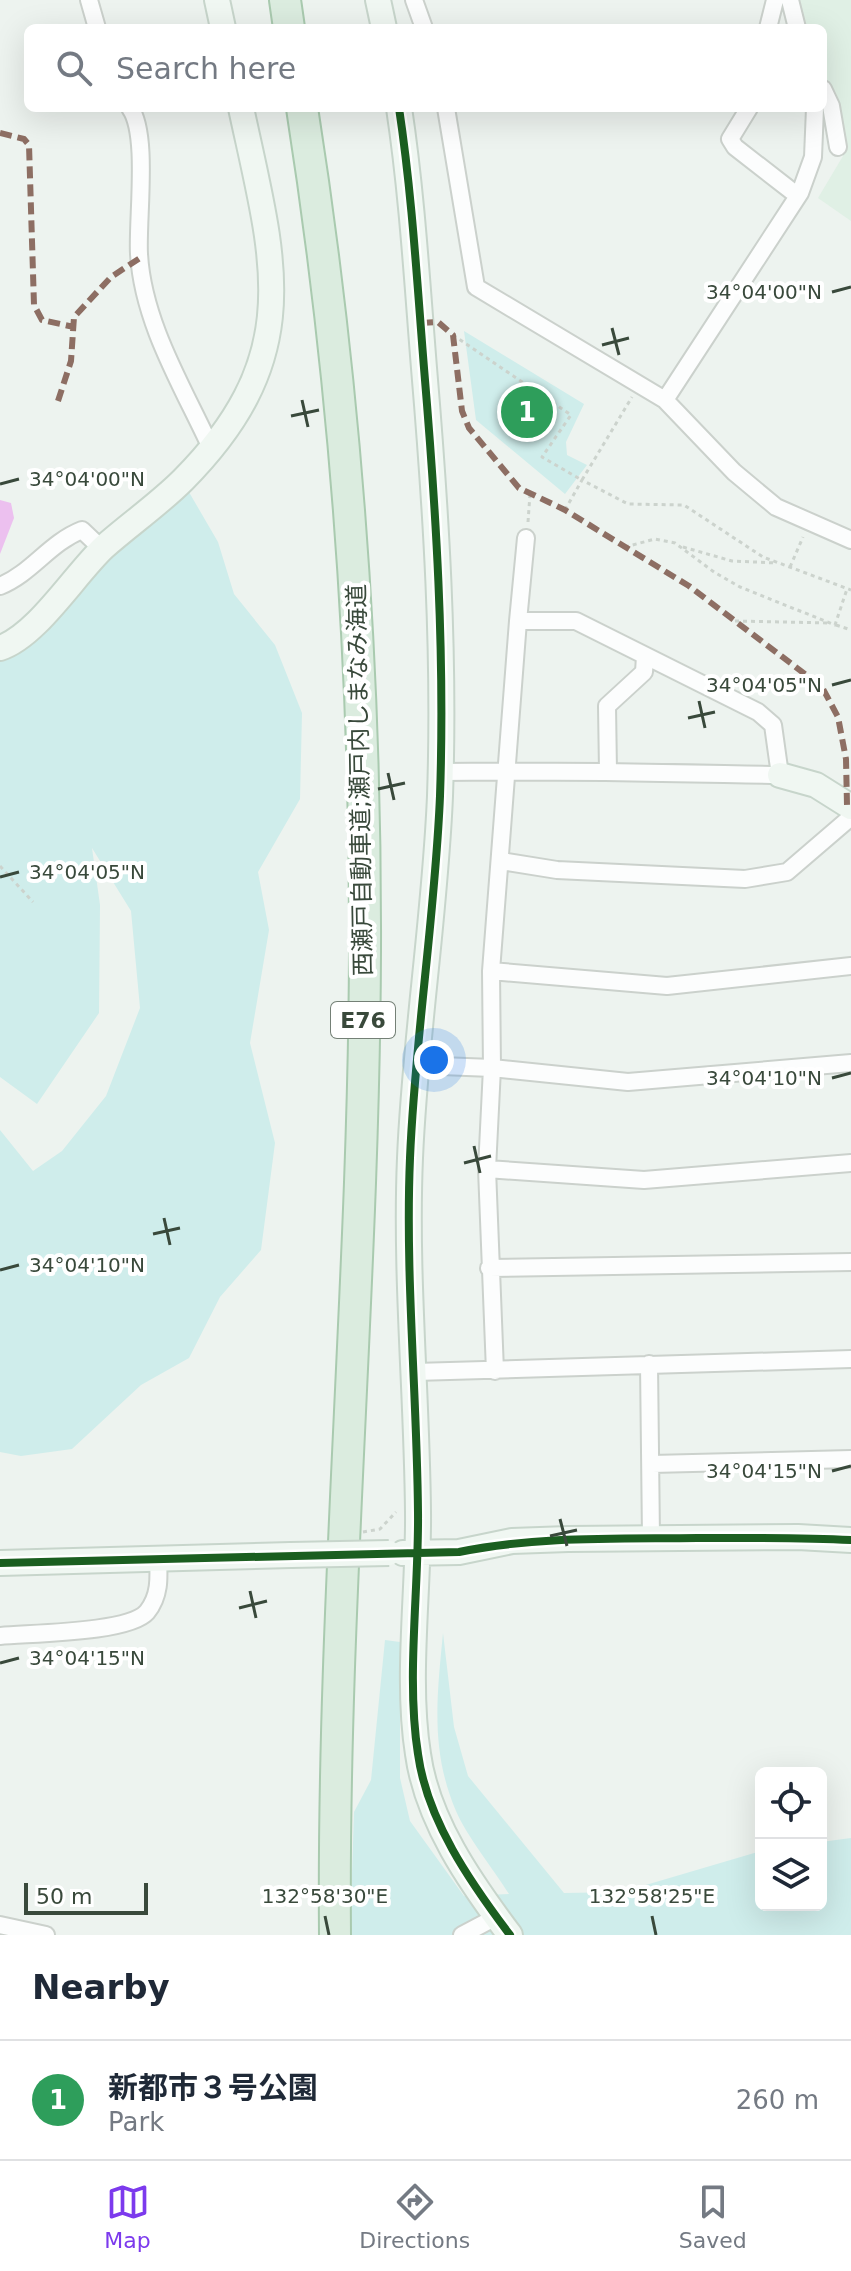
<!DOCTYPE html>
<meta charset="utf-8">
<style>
:root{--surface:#fff;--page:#f6f6f7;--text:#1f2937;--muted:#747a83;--line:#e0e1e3;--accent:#7c3aed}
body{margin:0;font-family:"DejaVu Sans","Noto Sans JP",sans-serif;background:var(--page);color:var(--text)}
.controls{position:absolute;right:24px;bottom:24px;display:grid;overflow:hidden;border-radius:12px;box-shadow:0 8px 32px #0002}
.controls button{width:72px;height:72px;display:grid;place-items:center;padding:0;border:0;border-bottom:2px solid var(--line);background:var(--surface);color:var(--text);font:40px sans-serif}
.scale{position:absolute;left:24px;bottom:20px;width:124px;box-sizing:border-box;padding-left:8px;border:4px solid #39493b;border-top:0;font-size:22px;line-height:28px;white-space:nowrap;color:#39493b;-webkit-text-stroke:6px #fff;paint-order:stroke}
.you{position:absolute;left:434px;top:1060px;width:28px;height:28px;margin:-20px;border:6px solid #fff;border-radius:50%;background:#1a73e8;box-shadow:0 0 0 12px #1a73e833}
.badge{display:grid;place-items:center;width:52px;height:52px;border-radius:50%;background:var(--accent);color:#fff;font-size:26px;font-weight:700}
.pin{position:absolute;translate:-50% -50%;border:4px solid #fff;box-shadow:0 2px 8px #0006}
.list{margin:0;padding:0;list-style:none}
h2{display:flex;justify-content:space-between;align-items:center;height:104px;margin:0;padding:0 32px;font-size:34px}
h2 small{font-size:26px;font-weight:400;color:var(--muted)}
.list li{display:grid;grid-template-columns:52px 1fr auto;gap:24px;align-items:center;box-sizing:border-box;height:120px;padding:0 32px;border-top:2px solid var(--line)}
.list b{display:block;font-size:30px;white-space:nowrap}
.list p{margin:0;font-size:26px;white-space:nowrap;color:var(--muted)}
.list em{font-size:26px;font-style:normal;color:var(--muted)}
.icon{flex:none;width:44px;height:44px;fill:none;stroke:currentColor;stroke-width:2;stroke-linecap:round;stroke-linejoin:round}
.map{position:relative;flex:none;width:851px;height:1935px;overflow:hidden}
.search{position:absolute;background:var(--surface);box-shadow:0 8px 32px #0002;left:24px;right:24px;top:24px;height:88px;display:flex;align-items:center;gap:20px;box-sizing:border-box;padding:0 28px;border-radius:12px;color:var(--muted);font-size:30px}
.sheet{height:224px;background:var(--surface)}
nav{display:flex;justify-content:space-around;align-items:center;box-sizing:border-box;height:112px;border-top:2px solid var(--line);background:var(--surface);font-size:22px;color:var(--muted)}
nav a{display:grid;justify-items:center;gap:4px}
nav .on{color:var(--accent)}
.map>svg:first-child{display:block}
.education{fill:#e0f0e5}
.green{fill:#cfedeb}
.water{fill:#ecc0ef}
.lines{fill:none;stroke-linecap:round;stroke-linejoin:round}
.street-casing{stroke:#cbd1cc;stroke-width:20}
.secondary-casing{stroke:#c7d5cb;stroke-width:28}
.highway-casing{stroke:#a9caaf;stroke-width:34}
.path{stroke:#ccd3cd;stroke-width:3;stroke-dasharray:4 4;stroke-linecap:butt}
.street{stroke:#fcfdfd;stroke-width:16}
.secondary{stroke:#f0f7f2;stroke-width:24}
.highway{stroke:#dbecdf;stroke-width:30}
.secondary-bridge-casing{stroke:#c7d5cb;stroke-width:28;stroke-linecap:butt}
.path-bridge{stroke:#ccd3cd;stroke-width:3;stroke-dasharray:4 4;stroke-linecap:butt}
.secondary-bridge{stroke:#f0f7f2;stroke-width:24}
.quiet{stroke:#8d6e63;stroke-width:6;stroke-dasharray:12 6;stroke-linecap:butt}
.cycleway-casing{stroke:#fff;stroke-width:13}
.cycleway{stroke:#1b5e20;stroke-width:8}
.ticks{fill:none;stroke:#39493b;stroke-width:3}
.labels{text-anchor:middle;stroke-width:8;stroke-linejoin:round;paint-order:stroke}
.shield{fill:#fff;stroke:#748076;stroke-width:2}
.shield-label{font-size:22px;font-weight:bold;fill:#39493b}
.street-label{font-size:24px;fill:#39493b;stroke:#fff}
.ticks-label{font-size:20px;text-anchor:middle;fill:#39493b;stroke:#fff;stroke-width:8;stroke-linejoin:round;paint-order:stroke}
</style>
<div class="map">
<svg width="851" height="1935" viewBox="0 0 851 1935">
<rect width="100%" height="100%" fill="#edf3ef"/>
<path class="education" d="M795,0H851V221L818,198L843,156L842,130L833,93L823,77V28H804Z"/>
<path class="green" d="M464,331L584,404L566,442L567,455L587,465L565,494L476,420Z
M186,487L218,542L234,594L275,645L302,713L300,799L258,872L269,930L250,1043L275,1143L261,1250L220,1297L189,1358L141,1385L72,1449L21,1456L0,1452V1130L33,1171L62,1151L106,1096L140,1008L131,911L92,848L100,905L99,1013L37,1104L0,1077V658Z
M443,1633L454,1727L468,1776L564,1893L622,1892L761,1851V1905H821V1842L851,1838V1935H350L354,1812L371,1780L385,1640L400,1642V1778L410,1821L464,1896L509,1894C494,1870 466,1835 456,1811C430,1750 437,1696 443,1633Z"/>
<path class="water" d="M0,500L11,503L14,518L0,554Z"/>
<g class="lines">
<defs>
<path id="street" d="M89,0L97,28
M414,0L424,28
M790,0L797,28
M768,28L775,0
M823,89L831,106L838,147
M130,108C149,134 137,219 139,254C143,323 183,387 211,448
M446,108L476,287L665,400L734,472L776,507L851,540
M749,108L730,139L735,147L798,196
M665,400L800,193L813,157L815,108
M0,586C32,573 49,543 82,530L102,549
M518,621L526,538
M608,771L607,706L644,672L645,656
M440,772C553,770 667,773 780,775L773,725L758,712L576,621H518L491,971L492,1068L487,1169L495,1371
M501,861L557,870L745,879L787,872L851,817
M491,971L667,986L851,966
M416,1065L492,1068L628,1082L851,1063
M487,1169L644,1180L851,1163
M489,1268L851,1262
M649,1364L651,1538
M415,1372L851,1359
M652,1464L851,1459
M0,1636C30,1633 129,1633 147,1612C160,1596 159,1578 158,1558
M0,1925L46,1935
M462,1935L496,1917"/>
<path id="secondary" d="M217,0L223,28
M378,0L384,28
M399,108C412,194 417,281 424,368C436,510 445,652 440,796C435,917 415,1037 410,1158C405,1275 417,1394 418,1512C419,1589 406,1679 418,1754C427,1820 470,1882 510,1935
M0,648C37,636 75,574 104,547C130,524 159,504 183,480C307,355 274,261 241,108
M780,775L816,785L851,807
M403,1553L459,1552L512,1541L568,1539L798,1537L851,1540
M0,1563L291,1555"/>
<path id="highway" d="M285,0L289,28
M302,108C346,388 366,668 365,951C364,1279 332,1607 335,1935"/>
</defs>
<use href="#street" class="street-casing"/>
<use href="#secondary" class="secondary-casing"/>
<use href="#highway" class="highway-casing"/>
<path class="path" d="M453,335L571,415L542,457L580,479
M582,480L632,397
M565,510L582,480L628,504L684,505L763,557L851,590
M528,522L530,494
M625,547L655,539L675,543L714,572L740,587L835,625L847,589
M683,547L732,561L777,563
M790,567L803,537
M735,621L829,623
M836,625L851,630
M0,866L33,902"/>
<use href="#street" class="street"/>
<use href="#secondary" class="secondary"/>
<use href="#highway" class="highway"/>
<defs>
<path id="secondary-bridge" d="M291,1555L389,1553"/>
</defs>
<use href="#secondary-bridge" class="secondary-bridge-casing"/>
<path class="path-bridge" d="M363,1532L380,1529L396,1512"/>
<use href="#secondary-bridge" class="secondary-bridge"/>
<path class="quiet" d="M0,133L24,139L29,145L34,305L42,320L74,327
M421,323L438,322L453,335L462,411L469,428L519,488L565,510L689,586L822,687L838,717L846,759L847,805
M58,401L71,361L74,317L111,277L140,258"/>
<defs>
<path id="cycleway" d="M399,108C412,194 417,281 424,368C436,510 445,652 440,796C435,917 415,1037 410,1158C405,1275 417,1394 418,1512C419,1589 406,1679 418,1754C427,1820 470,1882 510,1935
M0,1563L459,1552C538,1536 617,1539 697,1538C749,1538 800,1537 851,1540"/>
</defs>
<use href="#cycleway" class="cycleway-casing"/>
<use href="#cycleway" class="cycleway"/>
</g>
<path class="ticks" d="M832,292L851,287M612,328L619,355M602,345L629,338M302,400L308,427M291,416L319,410M0,484L19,479M832,685L851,680M699,701L705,728M688,718L715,712M388,773L394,800M378,789L405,783M0,877L19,872M832,1078L851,1073M474,1146L480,1173M464,1163L491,1156M164,1218L170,1245M153,1234L180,1228M0,1270L19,1265M832,1471L851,1466M560,1519L567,1546M550,1536L577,1530M250,1591L256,1618M239,1608L267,1601M0,1663L19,1658M325,1916L329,1935M652,1916L656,1935"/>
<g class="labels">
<rect class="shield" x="331" y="1002" width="64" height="36" rx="6"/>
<g class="shield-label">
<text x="363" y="1028">E76</text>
</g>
<g class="street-label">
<text transform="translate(360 780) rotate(-91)" y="8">西瀬戸自動車道;瀬戸内しまなみ海道</text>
</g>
</g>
<g class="ticks-label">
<text x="764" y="299">34°04'00"N</text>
<text x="87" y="486">34°04'00"N</text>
<text x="764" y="692">34°04'05"N</text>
<text x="87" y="879">34°04'05"N</text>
<text x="764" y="1085">34°04'10"N</text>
<text x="87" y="1272">34°04'10"N</text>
<text x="764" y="1478">34°04'15"N</text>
<text x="87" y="1665">34°04'15"N</text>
<text x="325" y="1903">132°58'30"E</text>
<text x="652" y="1903">132°58'25"E</text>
</g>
</svg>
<div class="controls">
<button><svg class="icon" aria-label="locate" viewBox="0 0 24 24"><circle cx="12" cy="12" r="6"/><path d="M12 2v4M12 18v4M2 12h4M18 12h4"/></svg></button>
<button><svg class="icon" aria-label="layers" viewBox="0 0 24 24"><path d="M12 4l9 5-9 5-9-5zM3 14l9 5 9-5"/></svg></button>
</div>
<div class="scale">50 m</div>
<div class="you"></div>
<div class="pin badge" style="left:527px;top:412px;background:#2e9e5b">1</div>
<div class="search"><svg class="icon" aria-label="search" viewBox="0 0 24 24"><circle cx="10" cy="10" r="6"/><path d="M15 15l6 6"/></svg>Search here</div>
</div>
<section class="sheet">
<h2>Nearby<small></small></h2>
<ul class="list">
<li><span class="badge" style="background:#2e9e5b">1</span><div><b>新都市３号公園</b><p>Park</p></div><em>260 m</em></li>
</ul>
</section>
<nav>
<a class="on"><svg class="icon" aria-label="map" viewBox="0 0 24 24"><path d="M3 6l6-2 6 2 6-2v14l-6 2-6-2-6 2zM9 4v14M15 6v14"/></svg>Map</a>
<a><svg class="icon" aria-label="directions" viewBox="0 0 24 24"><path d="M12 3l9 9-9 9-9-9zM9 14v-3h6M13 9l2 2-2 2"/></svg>Directions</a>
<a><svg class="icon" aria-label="saved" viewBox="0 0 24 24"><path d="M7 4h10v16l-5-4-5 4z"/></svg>Saved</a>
</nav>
